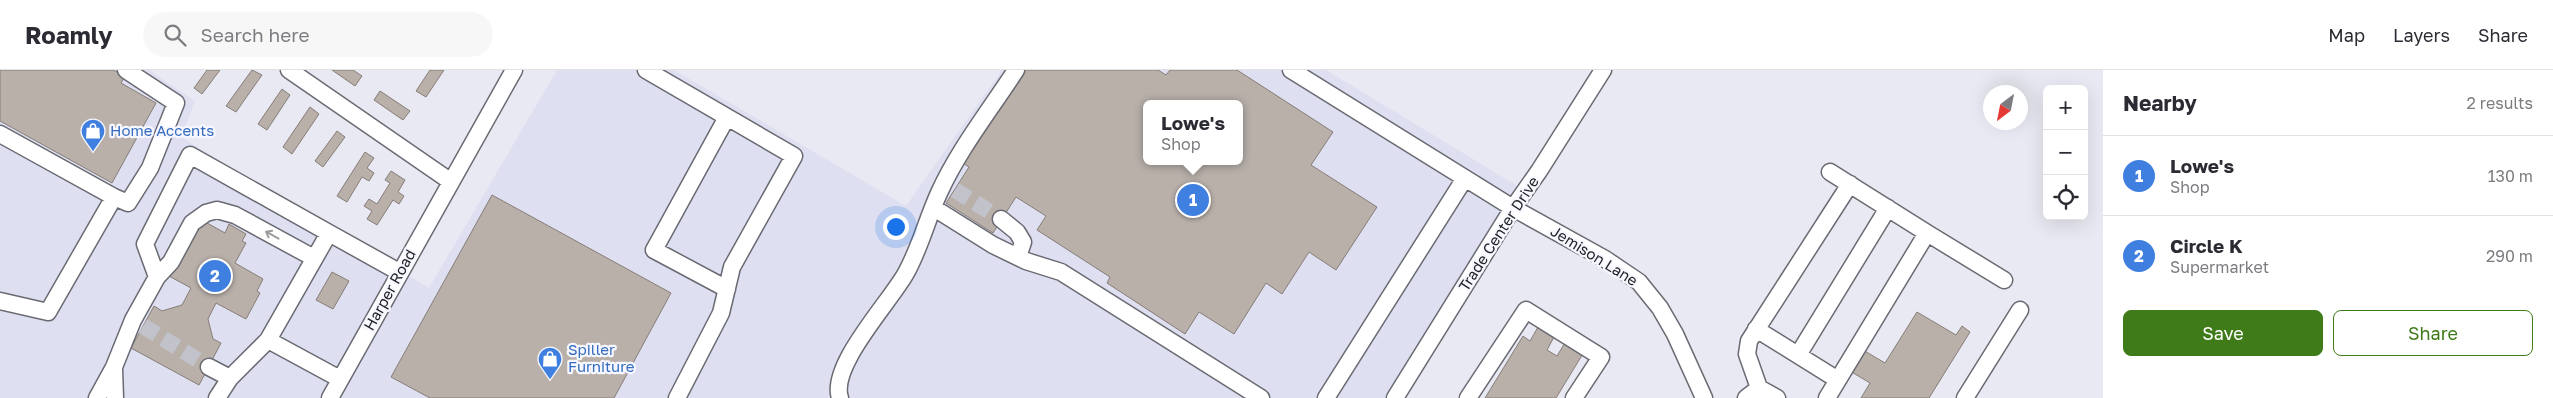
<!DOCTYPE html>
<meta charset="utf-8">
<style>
:root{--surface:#fff;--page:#f7f7f7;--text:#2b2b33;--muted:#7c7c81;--line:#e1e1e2;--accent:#3f7c19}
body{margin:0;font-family:"Golos Text",sans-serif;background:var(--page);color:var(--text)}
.controls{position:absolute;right:15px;top:15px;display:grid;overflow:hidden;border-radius:8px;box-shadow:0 5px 20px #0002}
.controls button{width:45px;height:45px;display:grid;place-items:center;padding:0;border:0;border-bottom:1px solid var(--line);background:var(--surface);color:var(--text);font:25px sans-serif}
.compass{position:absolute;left:1983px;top:15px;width:45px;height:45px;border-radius:50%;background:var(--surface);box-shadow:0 5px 20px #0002;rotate:212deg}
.you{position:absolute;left:895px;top:156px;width:18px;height:18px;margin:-12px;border:4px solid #fff;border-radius:50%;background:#1a73e8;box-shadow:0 0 0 8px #1a73e833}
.badge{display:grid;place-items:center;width:32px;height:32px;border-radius:50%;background:var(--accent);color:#fff;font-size:16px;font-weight:700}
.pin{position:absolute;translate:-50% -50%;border:2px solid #fff;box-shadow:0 1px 5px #0006}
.popup{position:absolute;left:1143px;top:30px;width:100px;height:65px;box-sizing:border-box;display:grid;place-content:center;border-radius:8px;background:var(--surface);filter:drop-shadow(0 1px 4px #0005);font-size:16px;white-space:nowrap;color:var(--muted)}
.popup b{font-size:19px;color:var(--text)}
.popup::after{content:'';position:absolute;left:50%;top:100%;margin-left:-10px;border:10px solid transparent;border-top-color:var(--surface)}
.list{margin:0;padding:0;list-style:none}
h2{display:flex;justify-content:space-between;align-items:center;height:65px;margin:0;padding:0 20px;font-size:21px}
h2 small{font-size:16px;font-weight:400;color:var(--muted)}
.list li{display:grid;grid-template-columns:32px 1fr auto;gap:15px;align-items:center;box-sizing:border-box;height:80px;padding:0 20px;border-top:1px solid var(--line)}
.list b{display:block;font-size:19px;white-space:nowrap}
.list p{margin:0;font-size:16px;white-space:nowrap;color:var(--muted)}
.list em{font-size:16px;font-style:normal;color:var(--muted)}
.actions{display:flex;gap:10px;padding:15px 20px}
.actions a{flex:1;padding:11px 0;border:1px solid var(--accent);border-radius:8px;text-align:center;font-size:18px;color:var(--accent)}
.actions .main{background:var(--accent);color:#fff}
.icon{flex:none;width:28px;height:28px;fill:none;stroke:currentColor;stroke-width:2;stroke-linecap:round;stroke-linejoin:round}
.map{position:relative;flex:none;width:2103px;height:328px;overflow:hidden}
header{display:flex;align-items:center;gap:30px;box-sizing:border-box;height:70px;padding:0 25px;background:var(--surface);border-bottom:1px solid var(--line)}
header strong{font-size:24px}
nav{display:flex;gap:28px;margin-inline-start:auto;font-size:18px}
.search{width:350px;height:45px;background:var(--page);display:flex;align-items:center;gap:12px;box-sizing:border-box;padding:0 18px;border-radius:28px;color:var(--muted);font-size:19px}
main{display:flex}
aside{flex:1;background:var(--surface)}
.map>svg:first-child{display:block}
.built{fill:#dedff0;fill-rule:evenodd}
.building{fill:#b9b0aa;stroke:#867d78;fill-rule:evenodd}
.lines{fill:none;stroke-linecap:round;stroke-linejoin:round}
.minor-tunnel{stroke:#c2c2ca;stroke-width:16;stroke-dasharray:16 8;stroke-linecap:butt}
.minor-casing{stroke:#6a6a73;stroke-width:19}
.minor{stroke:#fff;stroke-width:16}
.oneway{stroke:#9c9c9e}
.labels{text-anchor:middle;stroke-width:4.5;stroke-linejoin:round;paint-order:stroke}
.shop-label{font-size:15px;fill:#366cbe;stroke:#f6f7ff;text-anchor:start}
.street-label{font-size:15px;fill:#242427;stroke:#f6f7ff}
</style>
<header>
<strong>Roamly</strong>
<div class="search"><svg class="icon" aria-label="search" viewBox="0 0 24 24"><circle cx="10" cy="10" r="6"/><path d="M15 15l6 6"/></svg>Search here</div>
<nav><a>Map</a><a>Layers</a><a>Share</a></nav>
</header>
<main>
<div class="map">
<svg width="2103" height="328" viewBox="0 0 2103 328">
<rect width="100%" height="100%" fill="#e9e9f3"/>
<path class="built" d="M0,0H149L195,31L181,67L429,218L557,0H674L906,136L1002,0H1326L1529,123L1397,328H0ZM1147,34H1239V91H1147Z"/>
<path class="building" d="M0,0H113L125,6L121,13L156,33L112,113L0,51Z
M207,0H220L202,24L194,18Z
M252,0L262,5L236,42L226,36Z
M332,0H353L362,6L355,16Z
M430,0H444L426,27L416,21Z
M1020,0H1158L1166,5L1170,0H1237L1333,62L1311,95L1377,137L1336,200L1309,182L1282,224L1266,213L1234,264L1199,242L1185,264L1107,213L1110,207L1037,160L1046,146L1016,127L993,163L946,133L969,97L961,92ZM1147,34H1239V91H1147Z
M282,19L290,25L267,60L258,54Z
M380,21L410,41L403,50L374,30Z
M310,37L319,44L292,84L283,77Z
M337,61L345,67L323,97L315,91Z
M365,82L374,88L367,98L374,103L369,111L362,107L347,132L337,126Z
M391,101L405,110L398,122L404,126L399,134L393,130L377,155L367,149L372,141L364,136L369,129L377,134L390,113L385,110Z
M492,125L671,223L614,328H430L391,307Z
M200,149L225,163L229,154L246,164L242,171L246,173L235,193L263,209L257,221L260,223L246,249L216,233L208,249L213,269L221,273L199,315L131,278L154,236L162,241L182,235L191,218L169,206Z
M332,202L349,211L333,239L316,230Z
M1917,242L1956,265L1962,256L1970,262L1929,328H1861L1870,313L1850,301L1863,280L1885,293Z
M1538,257L1554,267L1547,280L1557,286L1566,271L1584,282L1556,328H1485L1523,266L1530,271Z"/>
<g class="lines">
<path class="minor-tunnel" d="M955,120L1001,149
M143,256L209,297"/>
<defs>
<path id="minor" d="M289,0L450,111
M646,0L794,86L732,197L721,243L677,328
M1291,0L1513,138L1605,189L1639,212L1660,238L1675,264L1704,328
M0,64L114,127L128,133L150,98L176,33L126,0
M1830,102L1927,163
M934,138L993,175L1026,191L1061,202L1261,328
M1001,149L1017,162L1023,172L1018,187
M329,163L399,202
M157,207L171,192L192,153L206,143L217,140L235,145L314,188
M727,219L654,180L727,47
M0,231L48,242L114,127
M1756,259L1838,310
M268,270L340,309
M1798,285L1888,138
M209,297L230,308
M114,299L115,328
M1759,318L1747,284L1749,271L1850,114
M97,328L114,297L133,250L157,207L145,174L190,85L329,163L268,270L230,308L217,328
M330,328L514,0
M840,328C829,296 890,232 906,203C920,178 927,149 939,123C959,79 990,40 1016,0
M1326,328L1465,108
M1395,328L1513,138L1539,101L1603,0
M1468,328L1526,240L1601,287L1574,328
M1746,328L1759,318L1777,328
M1827,328L1927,163L2004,210
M1965,328L2020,240"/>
</defs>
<use href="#minor" class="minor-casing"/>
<use href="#minor" class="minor"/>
</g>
<defs><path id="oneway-shaft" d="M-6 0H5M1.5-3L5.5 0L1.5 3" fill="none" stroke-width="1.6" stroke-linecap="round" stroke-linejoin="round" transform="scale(1.25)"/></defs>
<use class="oneway" href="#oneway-shaft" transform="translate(272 165) rotate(-151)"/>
<defs>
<symbol id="shop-pin" viewBox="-11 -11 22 30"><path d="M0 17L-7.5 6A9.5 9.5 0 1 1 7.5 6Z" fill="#3f7fe0" stroke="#f6f7ff"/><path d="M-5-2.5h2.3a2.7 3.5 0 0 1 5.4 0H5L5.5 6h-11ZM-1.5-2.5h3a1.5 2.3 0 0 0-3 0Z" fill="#fff"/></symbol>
</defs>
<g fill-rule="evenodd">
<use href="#shop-pin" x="79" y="47" width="28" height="38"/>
<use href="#shop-pin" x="536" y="275" width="28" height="38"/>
</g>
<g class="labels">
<g class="shop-label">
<text x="110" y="66">Home Accents</text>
<text x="568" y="285">Spiller<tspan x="568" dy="17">Furniture</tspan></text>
</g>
<g class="street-label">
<text transform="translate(1499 164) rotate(-57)" y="5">Trade Center Drive</text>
<text transform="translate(1594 186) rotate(32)" y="5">Jemison Lane</text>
<text transform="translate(390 220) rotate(-61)" y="5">Harper Road</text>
</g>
</g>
</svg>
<div class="controls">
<button>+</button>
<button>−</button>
<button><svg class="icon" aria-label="locate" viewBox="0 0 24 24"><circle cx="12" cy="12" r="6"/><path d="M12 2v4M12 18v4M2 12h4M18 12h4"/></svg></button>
</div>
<svg class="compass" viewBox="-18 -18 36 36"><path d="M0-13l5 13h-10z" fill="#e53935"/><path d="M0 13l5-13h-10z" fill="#7c7c81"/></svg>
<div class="you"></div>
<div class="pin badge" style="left:1193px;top:130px;background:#3f7fe0">1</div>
<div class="popup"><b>Lowe's</b>Shop</div>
<div class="pin badge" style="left:215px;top:206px;background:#3f7fe0">2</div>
</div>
<aside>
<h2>Nearby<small>2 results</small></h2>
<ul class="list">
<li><span class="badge" style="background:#3f7fe0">1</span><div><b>Lowe's</b><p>Shop</p></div><em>130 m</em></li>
<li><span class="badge" style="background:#3f7fe0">2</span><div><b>Circle K</b><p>Supermarket</p></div><em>290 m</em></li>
</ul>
<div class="actions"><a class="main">Save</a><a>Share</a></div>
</aside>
</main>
